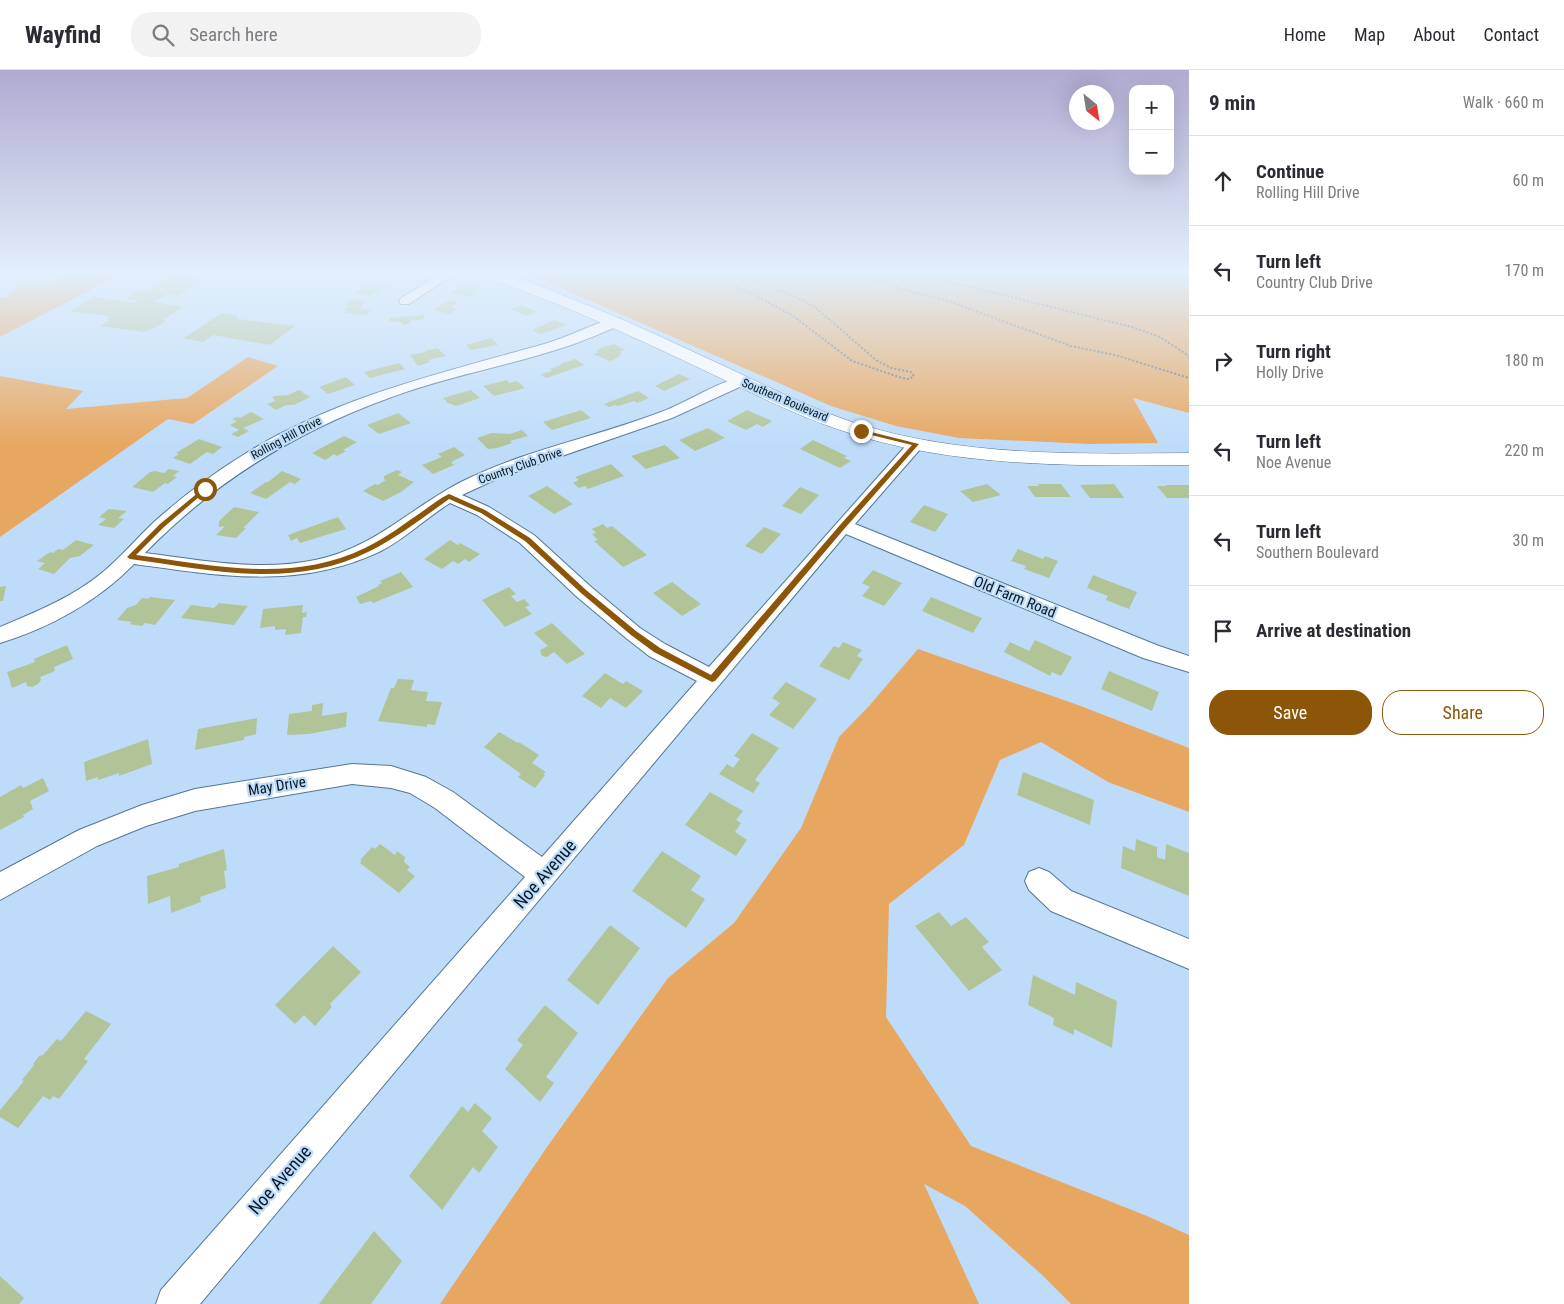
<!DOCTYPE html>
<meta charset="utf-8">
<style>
:root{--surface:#fff;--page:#f2f2f3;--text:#2b2b33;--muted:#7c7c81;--line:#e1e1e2;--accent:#8c5507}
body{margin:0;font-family:"Roboto Condensed",sans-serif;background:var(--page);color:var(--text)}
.controls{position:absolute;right:15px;top:15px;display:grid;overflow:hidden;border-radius:10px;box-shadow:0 5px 20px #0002}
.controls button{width:45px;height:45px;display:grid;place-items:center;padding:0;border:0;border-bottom:1px solid var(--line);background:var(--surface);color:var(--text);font:25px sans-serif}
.compass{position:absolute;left:1069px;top:15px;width:45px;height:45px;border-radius:50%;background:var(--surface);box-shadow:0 5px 20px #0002;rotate:150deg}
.stop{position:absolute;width:15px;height:15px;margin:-11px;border:4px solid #8c5507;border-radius:50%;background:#fff}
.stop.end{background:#8c5507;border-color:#fff;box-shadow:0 1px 5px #0008}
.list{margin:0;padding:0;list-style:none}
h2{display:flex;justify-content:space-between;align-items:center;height:65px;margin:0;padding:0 20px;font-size:21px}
h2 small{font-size:16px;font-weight:400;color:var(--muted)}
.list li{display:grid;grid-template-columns:32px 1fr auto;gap:15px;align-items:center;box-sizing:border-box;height:90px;padding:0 20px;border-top:1px solid var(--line)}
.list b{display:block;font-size:19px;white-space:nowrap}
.list p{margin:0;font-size:16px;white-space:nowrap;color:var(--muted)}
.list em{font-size:16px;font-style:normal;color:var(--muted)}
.actions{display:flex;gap:10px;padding:15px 20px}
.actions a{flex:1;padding:11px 0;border:1px solid var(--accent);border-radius:20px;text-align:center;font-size:18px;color:var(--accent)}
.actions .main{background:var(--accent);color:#fff}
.icon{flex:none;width:28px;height:28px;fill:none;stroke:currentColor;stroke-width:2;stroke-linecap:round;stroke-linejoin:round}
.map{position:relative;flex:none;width:1189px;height:1234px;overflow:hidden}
header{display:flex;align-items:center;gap:30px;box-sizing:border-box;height:70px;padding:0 25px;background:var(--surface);border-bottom:1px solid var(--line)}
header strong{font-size:24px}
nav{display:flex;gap:28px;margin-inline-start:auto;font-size:18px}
.search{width:350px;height:45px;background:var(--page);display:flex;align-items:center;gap:12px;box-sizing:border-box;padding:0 18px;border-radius:20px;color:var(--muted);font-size:19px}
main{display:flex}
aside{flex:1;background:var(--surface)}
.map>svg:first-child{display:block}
.green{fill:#e8a760}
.building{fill:#b1c498}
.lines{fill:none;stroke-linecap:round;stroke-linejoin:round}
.minor-casing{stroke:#537696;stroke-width:2}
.major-casing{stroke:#537696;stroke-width:1}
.path{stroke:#63798e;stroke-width:2;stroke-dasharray:2 2;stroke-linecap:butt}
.minor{fill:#fff;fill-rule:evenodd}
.major{fill:#fff;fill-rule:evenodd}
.route{fill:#8c5507}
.labels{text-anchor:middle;stroke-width:4.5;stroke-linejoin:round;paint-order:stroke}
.far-street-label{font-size:12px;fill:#091724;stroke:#bedcf9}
.street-label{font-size:15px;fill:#091724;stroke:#bedcf9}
.near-street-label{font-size:18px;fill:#091724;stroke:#bedcf9}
</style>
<header>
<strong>Wayfind</strong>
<div class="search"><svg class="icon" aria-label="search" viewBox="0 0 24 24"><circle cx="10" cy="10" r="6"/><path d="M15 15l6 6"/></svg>Search here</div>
<nav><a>Home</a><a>Map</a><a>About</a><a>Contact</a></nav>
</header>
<main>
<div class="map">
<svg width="1189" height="1234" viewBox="0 0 1189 1234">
<rect width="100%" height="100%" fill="#bedcf9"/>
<path class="green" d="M68,204H120L0,267V227H7L17,215H50Z
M520,204H1189V343L1133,328L1158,373L1090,374L959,368L896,356L831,336L547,212Z
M248,287L278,296L193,354L168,349L0,467V306L83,321L66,339L187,328Z
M918,579L1078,635L1189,678V742L1108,712L1041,672L1000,690L964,775L889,834L886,947L971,1076L1147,1146L1189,1165V1234H1071L1041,1204L965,1136L924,1114L979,1234H440L547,1077L668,908L734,853L801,758L839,667L869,636Z"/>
<path class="building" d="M172,206L202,210L178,226L167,224L154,232L183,237L163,250H166L162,254L144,262L101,256L110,250L106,249L110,246L71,241L94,227L136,233L139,231L125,229L139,220L146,221Z
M381,212L391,214L370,226L355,223L370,214L375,215Z
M465,213L476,216L480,220L470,227L451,223Z
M350,230L365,231L360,239L371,240L366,245L344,243L347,240L343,239L351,236L345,235Z
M449,230L457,232L451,238L457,239L450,244L433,240Z
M521,235L532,239L537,242L526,246L511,239Z
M225,243L238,245L235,247H239L237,249L295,256L270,275L213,265L203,272L184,268L220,244Z
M424,245V249L410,251V254L402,255V252L389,251L390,248Z
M555,250L566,255L541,264L532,260Z
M491,268L498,275L471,280L466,275Z
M614,274L625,280L619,282L622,283L618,285L621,286L610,291L593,284L599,282L596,281L601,278Z
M437,278L446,286L428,290L430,292L418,296L410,285L426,282L425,281Z
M575,289L584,295L546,308L541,304L552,301L550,299L562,295L560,294Z
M399,293L405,299L370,308L364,302Z
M679,304L690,309L664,321L655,316Z
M346,307L355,315L328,324L319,317Z
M507,310L509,313L517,311L525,318L494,326L483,316Z
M299,320L310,327L294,335H286L276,340L267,334L275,331L272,327L275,326L288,325Z
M471,320L480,328L456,336L448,333L443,328Z
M638,321L649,328L637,333L634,331L618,336L615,335L609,337L604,334Z
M581,340L591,348L552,360L543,352Z
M747,340L772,351L763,357L757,354L746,360L727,351Z
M251,342L264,349L243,358L249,361L238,367L231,364L239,360L230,355L237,351L232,349L237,347L240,348Z
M398,343L411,353L379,364L367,355Z
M708,358L725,368L695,381L679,370Z
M522,360L528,366L510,371L512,373L497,378L488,379L477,368L492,363L510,364Z
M344,366L357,372L343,380L346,381L337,386L334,384L325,390L312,383Z
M199,369L222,377L213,384L207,382L190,394L173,388L179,384L176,383Z
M813,370L847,386L844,388L851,391L840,398L800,379Z
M665,375L680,388L646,399L631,386Z
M454,377L465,385L453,391L451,393L454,395L433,404L422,395L442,387L438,384Z
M611,394L624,406L588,419L585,416L579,418L573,413L579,410L575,407Z
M169,399L179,401L173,406L177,407L168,414L165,413L153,422L132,417L150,402L155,401L164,403Z
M397,400L402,402L398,405L414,412L401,422L383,431L363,421L375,414L378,415L386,410L384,409V406Z
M282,401L301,409L295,414L290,412L266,429L250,423L266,412H268Z
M987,414L1001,425L973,432L960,421Z
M1038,414H1061L1071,427H1035L1027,416H1039Z
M1114,414L1124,428H1090L1080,415Z
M1165,415H1189V428H1167L1157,416H1167Z
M547,416L573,434L554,444L528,426Z
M800,417L819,425L801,444L782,436Z
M924,435L948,444L935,462L910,452Z
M234,437L259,442L243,458H246L236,468L216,465L225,456L219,457V451Z
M109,439L127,441L118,448L124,449L114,458L98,455L106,449L99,447Z
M338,447L346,459L300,473L297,468L291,471L288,465Z
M603,454L607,458L612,456L647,485L623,497L594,471L598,470L592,464L596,463L592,459Z
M764,457L781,464L762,484L745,476Z
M76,470L94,475L80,486L70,488L54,504L38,499L45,493L37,491L50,482L53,483L58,479L63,480Z
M450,470L458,475L460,473L480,484L469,492L465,489L458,494L453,491L442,499L424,489Z
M1018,479L1043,489L1045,486L1058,491L1049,508L1024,499L1026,496L1011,491Z
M873,500L902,513L884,536L862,526L870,517L862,513Z
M401,502L413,517L373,533L371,531L360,534L356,527L379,516L378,515L382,513L380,511Z
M1093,505L1137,522L1129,539L1106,530L1108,526L1087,518Z
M672,512L701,534L682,546L653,523Z
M6,516L3,531H0V517Z
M509,517L516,524L511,526L517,532L524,529L530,535L525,537L532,544L505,557L482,530Z
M150,527L175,530L155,555L145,553L142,556L129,554L132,552L117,550L127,538L136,535L142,528L148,529Z
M931,527L982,548L973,563L922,541Z
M219,533L248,536L234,555L181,548L191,535L214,538Z
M303,535L302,543L307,542L306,547H303L301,563L285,565L286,559L275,560V556L260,558L263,539Z
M552,553L585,584L567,594L554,582L547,587L542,586L540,580L548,576L534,563Z
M1035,570L1072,587L1061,606L1052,602L1050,606L1004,582L1010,572L1029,581Z
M843,572L862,580L857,586L863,589L849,610L819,596L834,576L839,578Z
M67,575L73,589L54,597L55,600L53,602L40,607L41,610L38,614L32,617L27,616L26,612L12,618L7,602L35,592L34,589Z
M1109,601L1159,622L1152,641L1101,619Z
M605,603L623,614L626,611L643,621L626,638L610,628L601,638L582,626Z
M398,609L414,610L411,620L428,622L426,631L442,632L435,655L427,654V657L378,651L391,618H394Z
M786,612L817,629L793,659L769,645L780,633L772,628Z
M323,633L322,646L347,642L346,657L309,664L287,665L289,644L312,641V635Z
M257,648L256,664L253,665L244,667V670L195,680L198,659Z
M499,662L518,673L519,672L539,685L532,693L546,702L543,704L545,705L535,718L518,707L521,704L484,677Z
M752,663L779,678L755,710L760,713L753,723L719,704L727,694L733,698L740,689L734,686Z
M148,669L152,694L119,706V703L98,710V707L86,711L84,692Z
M1023,702L1094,730L1090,755L1017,725Z
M43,708L49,721L30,731L33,739L23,745L24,747L0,760V727L21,715L23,718Z
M710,722L743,741L736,750L741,753L735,762L747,770L736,786L685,755Z
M1136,769L1157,777V787L1165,790L1166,774L1189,783V826L1121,798L1123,776L1135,781Z
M380,774L395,785L397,781L405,787L404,792L410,797L407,800L415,806L399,823L360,793L362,791L360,790L372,777L375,779Z
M224,779L227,800L224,801L226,818L200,827L201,832L171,843L170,826L148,834L147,806L179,797V794Z
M662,781L701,806L691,820L705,829L686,858L632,821Z
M939,842L951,856L966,847L989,872L982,877L1002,900L969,921L915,856Z
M610,855L640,878L598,935L567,910Z
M333,876L361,902L330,934L332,937L315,956L304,945L295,954L275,935Z
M1033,905L1075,925L1076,912L1117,931L1112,978L1074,959V965L1053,955L1054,948L1028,935Z
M545,935L578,963L546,1007L554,1013L540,1032L505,999L523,975L517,970Z
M86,941L111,954L84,989L88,991L59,1029L53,1026L50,1030L43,1026L18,1058L0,1047V1040L24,1011L22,1010L34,995L33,994L40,985L42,986L57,969L61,971Z
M475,1033L492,1048L482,1061L498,1077L479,1103L473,1097L442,1140L409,1106L462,1036L468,1042Z
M374,1161L402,1191L371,1234H319Z
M0,1206L24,1228L19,1234H0Z"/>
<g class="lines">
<defs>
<path id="minor" d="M441,204H454L409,234H401L399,231L401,228Z
M616,248L621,249L622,252L621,255C603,262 586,270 568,276C509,296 447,306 389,328C295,362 215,411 145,483C201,490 259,502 315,490C374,478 409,439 461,412C524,380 596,367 661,342C688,332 713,314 741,307L746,308L748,311L746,314L672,348L501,407L462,425L489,437L534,465L590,516L640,558L665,574L709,597L910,371H922L924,374L922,377L855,454L1159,576L1189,586V602L1143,588L846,464L200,1234H156L161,1220L525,807L435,738L410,723L391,718L352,714L195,741L146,756L97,776L0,830V802L79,760L142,735L195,719L352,694L391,696L426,707L453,722L542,787L697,611L649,586L626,568L576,526L520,473L477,445L450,433C426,448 406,468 381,481C299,520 221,506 134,494C98,531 50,558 0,573V557C36,542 73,527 103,502C121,487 137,468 154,452C183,426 215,402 248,382C338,327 441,303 541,275C567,268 591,254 616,248Z
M1039,798L1049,802L1071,821L1189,869V899L1051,841L1029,820L1025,811L1029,802Z"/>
<path id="major" d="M482,204C512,201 544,218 572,229C629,251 685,278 741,304C777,321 814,339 852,352C960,387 1077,384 1189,383V395C1072,396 950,398 837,359C793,344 752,323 710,303C636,268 562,233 484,207Z"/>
</defs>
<use href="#minor" class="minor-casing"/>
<use href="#major" class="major-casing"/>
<path class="path" d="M725,204L723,206L728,212L792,245L852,291L902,308L909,309L914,306L911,302L891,298L876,290L816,238L803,230L737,204
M858,204L912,222L948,231L1071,276L1115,285L1189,308
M918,204L1132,257L1160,267L1189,286"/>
<use href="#minor" class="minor"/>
<use href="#major" class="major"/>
</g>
<linearGradient id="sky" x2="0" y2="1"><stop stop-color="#b0aad1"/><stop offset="0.54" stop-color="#e2effc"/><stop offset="1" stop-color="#e2effc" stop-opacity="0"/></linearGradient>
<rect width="1189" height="376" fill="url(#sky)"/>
<path class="route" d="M859,359L919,374L845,458L715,611L712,612L654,582L631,565L581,523L525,471L481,443L449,429C424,447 398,467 370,481C292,520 212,500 130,489L127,487L160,454L205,417L208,419L207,420L164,457L136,485C213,495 291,514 365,478C386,468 404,454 423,441C432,435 440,428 449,424L485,440L530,468L586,520L636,561L660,578L711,605L840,455L912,375L859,362Z"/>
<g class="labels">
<g class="far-street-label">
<text transform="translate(785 330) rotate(23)" y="4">Southern Boulevard</text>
<text transform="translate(286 368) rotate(-28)" y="4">Rolling Hill Drive</text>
<text transform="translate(520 396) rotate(-19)" y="4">Country Club Drive</text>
</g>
<g class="street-label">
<text transform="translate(1015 527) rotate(22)" y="5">Old Farm Road</text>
<text transform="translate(277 716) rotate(-9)" y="5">May Drive</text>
</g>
<g class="near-street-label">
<text transform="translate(545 804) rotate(-49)" y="6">Noe Avenue</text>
<text transform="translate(280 1110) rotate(-49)" y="6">Noe Avenue</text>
</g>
</g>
</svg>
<div class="controls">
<button>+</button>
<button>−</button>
</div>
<svg class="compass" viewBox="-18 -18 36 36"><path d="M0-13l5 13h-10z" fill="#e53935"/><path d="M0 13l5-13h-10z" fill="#7c7c81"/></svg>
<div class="stop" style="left:205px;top:419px"></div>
<div class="stop end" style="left:861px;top:361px"></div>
</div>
<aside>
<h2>9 min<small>Walk · 660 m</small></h2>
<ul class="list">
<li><svg class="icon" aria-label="ahead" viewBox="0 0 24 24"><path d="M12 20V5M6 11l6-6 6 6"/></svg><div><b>Continue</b><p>Rolling Hill Drive</p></div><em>60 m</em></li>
<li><svg class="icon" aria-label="left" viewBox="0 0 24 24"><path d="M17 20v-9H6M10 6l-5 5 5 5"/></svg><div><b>Turn left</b><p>Country Club Drive</p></div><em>170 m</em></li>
<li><svg class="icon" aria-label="right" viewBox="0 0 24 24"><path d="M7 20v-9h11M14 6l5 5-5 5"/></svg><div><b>Turn right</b><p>Holly Drive</p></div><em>180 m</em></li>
<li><svg class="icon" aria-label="left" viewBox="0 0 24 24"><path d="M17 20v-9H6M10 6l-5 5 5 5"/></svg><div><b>Turn left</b><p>Noe Avenue</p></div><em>220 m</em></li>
<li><svg class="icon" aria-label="left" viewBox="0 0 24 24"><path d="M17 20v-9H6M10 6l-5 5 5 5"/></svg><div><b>Turn left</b><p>Southern Boulevard</p></div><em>30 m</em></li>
<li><svg class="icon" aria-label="arrive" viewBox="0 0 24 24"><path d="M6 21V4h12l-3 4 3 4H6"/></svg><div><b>Arrive at destination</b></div></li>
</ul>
<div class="actions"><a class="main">Save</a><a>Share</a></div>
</aside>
</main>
